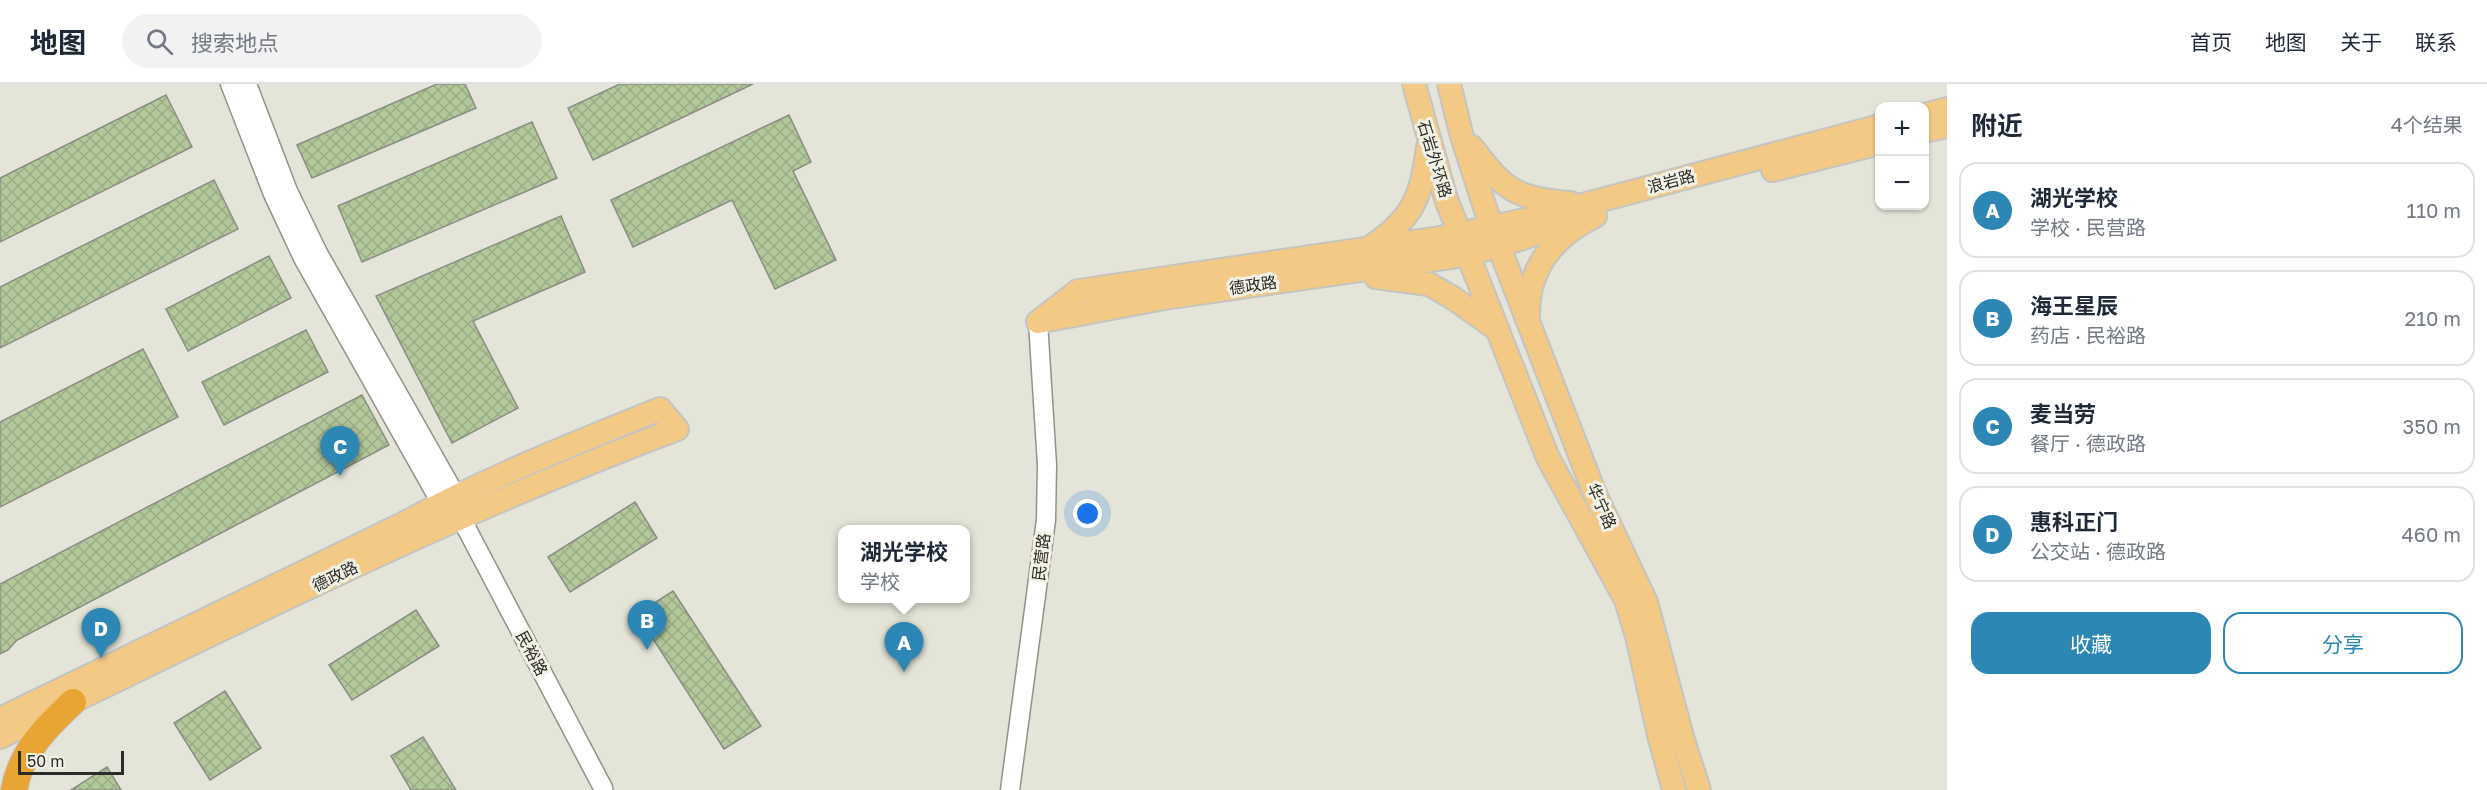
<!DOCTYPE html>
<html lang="zh">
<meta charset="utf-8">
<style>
:root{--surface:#fff;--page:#f2f2f3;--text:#1f2937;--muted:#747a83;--line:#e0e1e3;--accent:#2c87b4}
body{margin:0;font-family:"Golos Text","Noto Sans SC",sans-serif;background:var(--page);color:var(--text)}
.controls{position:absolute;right:18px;top:18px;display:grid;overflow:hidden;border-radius:12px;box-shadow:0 2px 4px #0004}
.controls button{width:54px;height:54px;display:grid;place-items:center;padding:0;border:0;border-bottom:2px solid var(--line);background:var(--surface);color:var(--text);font:30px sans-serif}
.scale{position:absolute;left:18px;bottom:15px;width:106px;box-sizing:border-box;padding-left:6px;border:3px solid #2c2b27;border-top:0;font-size:16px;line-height:21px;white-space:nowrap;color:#2c2b27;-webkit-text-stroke:4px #f2f1e5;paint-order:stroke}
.you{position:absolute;left:1088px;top:430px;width:21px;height:21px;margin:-15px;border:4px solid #fff;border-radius:50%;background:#1a73e8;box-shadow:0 0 0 9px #1a73e833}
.badge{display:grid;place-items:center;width:39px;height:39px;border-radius:50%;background:var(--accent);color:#fff;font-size:20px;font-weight:700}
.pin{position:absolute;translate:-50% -50px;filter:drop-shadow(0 2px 3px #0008)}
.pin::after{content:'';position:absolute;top:32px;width:21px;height:18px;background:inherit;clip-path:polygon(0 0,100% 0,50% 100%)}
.popup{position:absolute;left:838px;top:441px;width:132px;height:78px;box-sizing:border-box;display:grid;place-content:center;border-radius:12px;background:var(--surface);filter:drop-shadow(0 2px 4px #0005);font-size:20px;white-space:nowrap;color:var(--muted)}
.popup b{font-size:22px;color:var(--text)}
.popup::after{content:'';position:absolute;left:50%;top:100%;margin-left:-12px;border:12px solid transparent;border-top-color:var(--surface)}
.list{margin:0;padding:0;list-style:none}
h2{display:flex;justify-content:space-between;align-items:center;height:78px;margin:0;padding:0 24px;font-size:26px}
h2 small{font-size:20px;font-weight:400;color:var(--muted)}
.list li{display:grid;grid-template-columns:39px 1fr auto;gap:18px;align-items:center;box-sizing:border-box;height:96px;margin:0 12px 12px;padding:0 12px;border:2px solid var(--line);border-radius:18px}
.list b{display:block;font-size:22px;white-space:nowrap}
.list p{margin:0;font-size:20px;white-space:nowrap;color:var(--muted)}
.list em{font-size:20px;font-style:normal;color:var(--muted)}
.actions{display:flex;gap:12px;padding:18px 24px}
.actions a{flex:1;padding:14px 0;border:2px solid var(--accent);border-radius:18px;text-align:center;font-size:21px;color:var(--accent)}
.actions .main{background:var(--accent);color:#fff}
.icon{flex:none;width:33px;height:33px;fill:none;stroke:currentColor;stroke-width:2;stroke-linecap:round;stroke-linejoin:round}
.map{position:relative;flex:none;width:1947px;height:706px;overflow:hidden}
header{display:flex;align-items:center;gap:36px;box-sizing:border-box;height:84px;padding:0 30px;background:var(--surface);border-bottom:2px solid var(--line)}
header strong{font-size:28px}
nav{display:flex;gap:33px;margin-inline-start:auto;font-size:21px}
.search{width:420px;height:54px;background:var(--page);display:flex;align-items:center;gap:15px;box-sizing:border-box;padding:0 21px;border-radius:33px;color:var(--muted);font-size:22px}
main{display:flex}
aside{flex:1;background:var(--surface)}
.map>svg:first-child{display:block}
.building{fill:url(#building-cross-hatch);stroke:#898e84;stroke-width:1.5}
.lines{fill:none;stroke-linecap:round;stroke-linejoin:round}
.minor-casing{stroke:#939287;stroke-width:21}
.major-casing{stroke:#c4c4c3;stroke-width:26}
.highway-casing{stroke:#c4c4c3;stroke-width:28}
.minor{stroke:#fff;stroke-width:18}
.major{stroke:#f2c985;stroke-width:22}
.highway{stroke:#e9a533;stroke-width:26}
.labels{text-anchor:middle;stroke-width:6;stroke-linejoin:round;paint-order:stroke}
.street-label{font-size:16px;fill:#2c2b27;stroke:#f2f1e5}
</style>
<header>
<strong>地图</strong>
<div class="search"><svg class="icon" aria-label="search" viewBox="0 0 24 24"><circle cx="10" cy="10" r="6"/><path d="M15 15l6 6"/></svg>搜索地点</div>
<nav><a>首页</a><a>地图</a><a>关于</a><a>联系</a></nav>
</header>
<main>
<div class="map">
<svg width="1947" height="706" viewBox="0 0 1947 706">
<defs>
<pattern id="building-cross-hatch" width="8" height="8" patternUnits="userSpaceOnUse" patternTransform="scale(1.5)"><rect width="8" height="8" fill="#b2c89a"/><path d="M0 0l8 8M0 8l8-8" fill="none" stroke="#99ac85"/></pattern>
</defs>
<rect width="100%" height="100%" fill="#e5e4d8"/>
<path class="building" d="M437,0H465L476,24L312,94L297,61Z
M620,0H753L593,76L568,24Z
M166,11L192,63L0,158V94Z
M789,31L811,78L793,87L836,176L775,205L732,116L633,163L611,116Z
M532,38L557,94L362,178L338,122Z
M214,96L238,145L0,264V203Z
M561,132L585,188L473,237L518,324L452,359L376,212Z
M269,172L291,214L188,267L166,225Z
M306,246L328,288L224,341L202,298Z
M143,265L178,333L0,423V338Z
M362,311L389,361L17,556L8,566L0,570V500Z
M635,418L657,454L570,508L548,473Z
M673,507L761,642L724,665L637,530Z
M416,526L439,562L352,616L329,581Z
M225,607L261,664L210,696L174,639Z
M423,653L456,706H411L391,672Z
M107,683L121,706H71Z"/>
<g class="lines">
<defs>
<path id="minor" d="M230,0L273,110L303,174L441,419L452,428
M247,0L288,107L318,169L456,412L461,434L603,704
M1010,706L1046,436L1047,381L1038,238"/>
<path id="major" d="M1414,0L1446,115L1548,374L1626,516L1637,552L1659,651L1674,706
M1449,0L1461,49L1491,142L1595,410L1646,518L1683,656L1699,706
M1924,31L1947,25
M1924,47L1947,42
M1472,63C1505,107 1515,114 1570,119
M1773,86L1880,59
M1369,164C1412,136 1422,113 1428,63
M1376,193L1429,200L1453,214L1498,246
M1528,232C1527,184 1554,152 1595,132
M1043,237L1164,214L1452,173L1499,162L1559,142
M1038,238L1078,207L1440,154L1530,135L1880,42
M0,635L403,440C485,395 573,360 660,325L677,345C445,432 223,545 0,653"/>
<path id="highway" d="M14,706C21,668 46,643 73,618"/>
</defs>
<use href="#minor" class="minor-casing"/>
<use href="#major" class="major-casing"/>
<use href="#highway" class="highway-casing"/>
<use href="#minor" class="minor"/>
<use href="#major" class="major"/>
<use href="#highway" class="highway"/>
</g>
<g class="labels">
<g class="street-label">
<text transform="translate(1435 75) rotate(73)" y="6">石岩外环路</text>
<text transform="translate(1671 97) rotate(-15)" y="6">浪岩路</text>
<text transform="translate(1253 201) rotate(-8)" y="6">德政路</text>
<text transform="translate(1602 422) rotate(66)" y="6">华宁路</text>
<text transform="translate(1041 473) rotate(-83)" y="6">民营路</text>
<text transform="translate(335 492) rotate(-26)" y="6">德政路</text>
<text transform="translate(532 569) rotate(62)" y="6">民裕路</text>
</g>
</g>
</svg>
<div class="controls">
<button>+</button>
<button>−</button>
</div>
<div class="scale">50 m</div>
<div class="you"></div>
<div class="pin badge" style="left:904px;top:588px">A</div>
<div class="popup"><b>湖光学校</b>学校</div>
<div class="pin badge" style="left:647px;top:566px">B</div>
<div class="pin badge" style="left:340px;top:392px">C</div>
<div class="pin badge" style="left:101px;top:574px">D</div>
</div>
<aside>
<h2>附近<small>4个结果</small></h2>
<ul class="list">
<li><span class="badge">A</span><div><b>湖光学校</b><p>学校 · 民营路</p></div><em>110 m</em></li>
<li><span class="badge">B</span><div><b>海王星辰</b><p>药店 · 民裕路</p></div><em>210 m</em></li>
<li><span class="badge">C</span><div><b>麦当劳</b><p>餐厅 · 德政路</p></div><em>350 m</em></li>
<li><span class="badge">D</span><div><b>惠科正门</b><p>公交站 · 德政路</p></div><em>460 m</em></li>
</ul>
<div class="actions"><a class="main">收藏</a><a>分享</a></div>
</aside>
</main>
